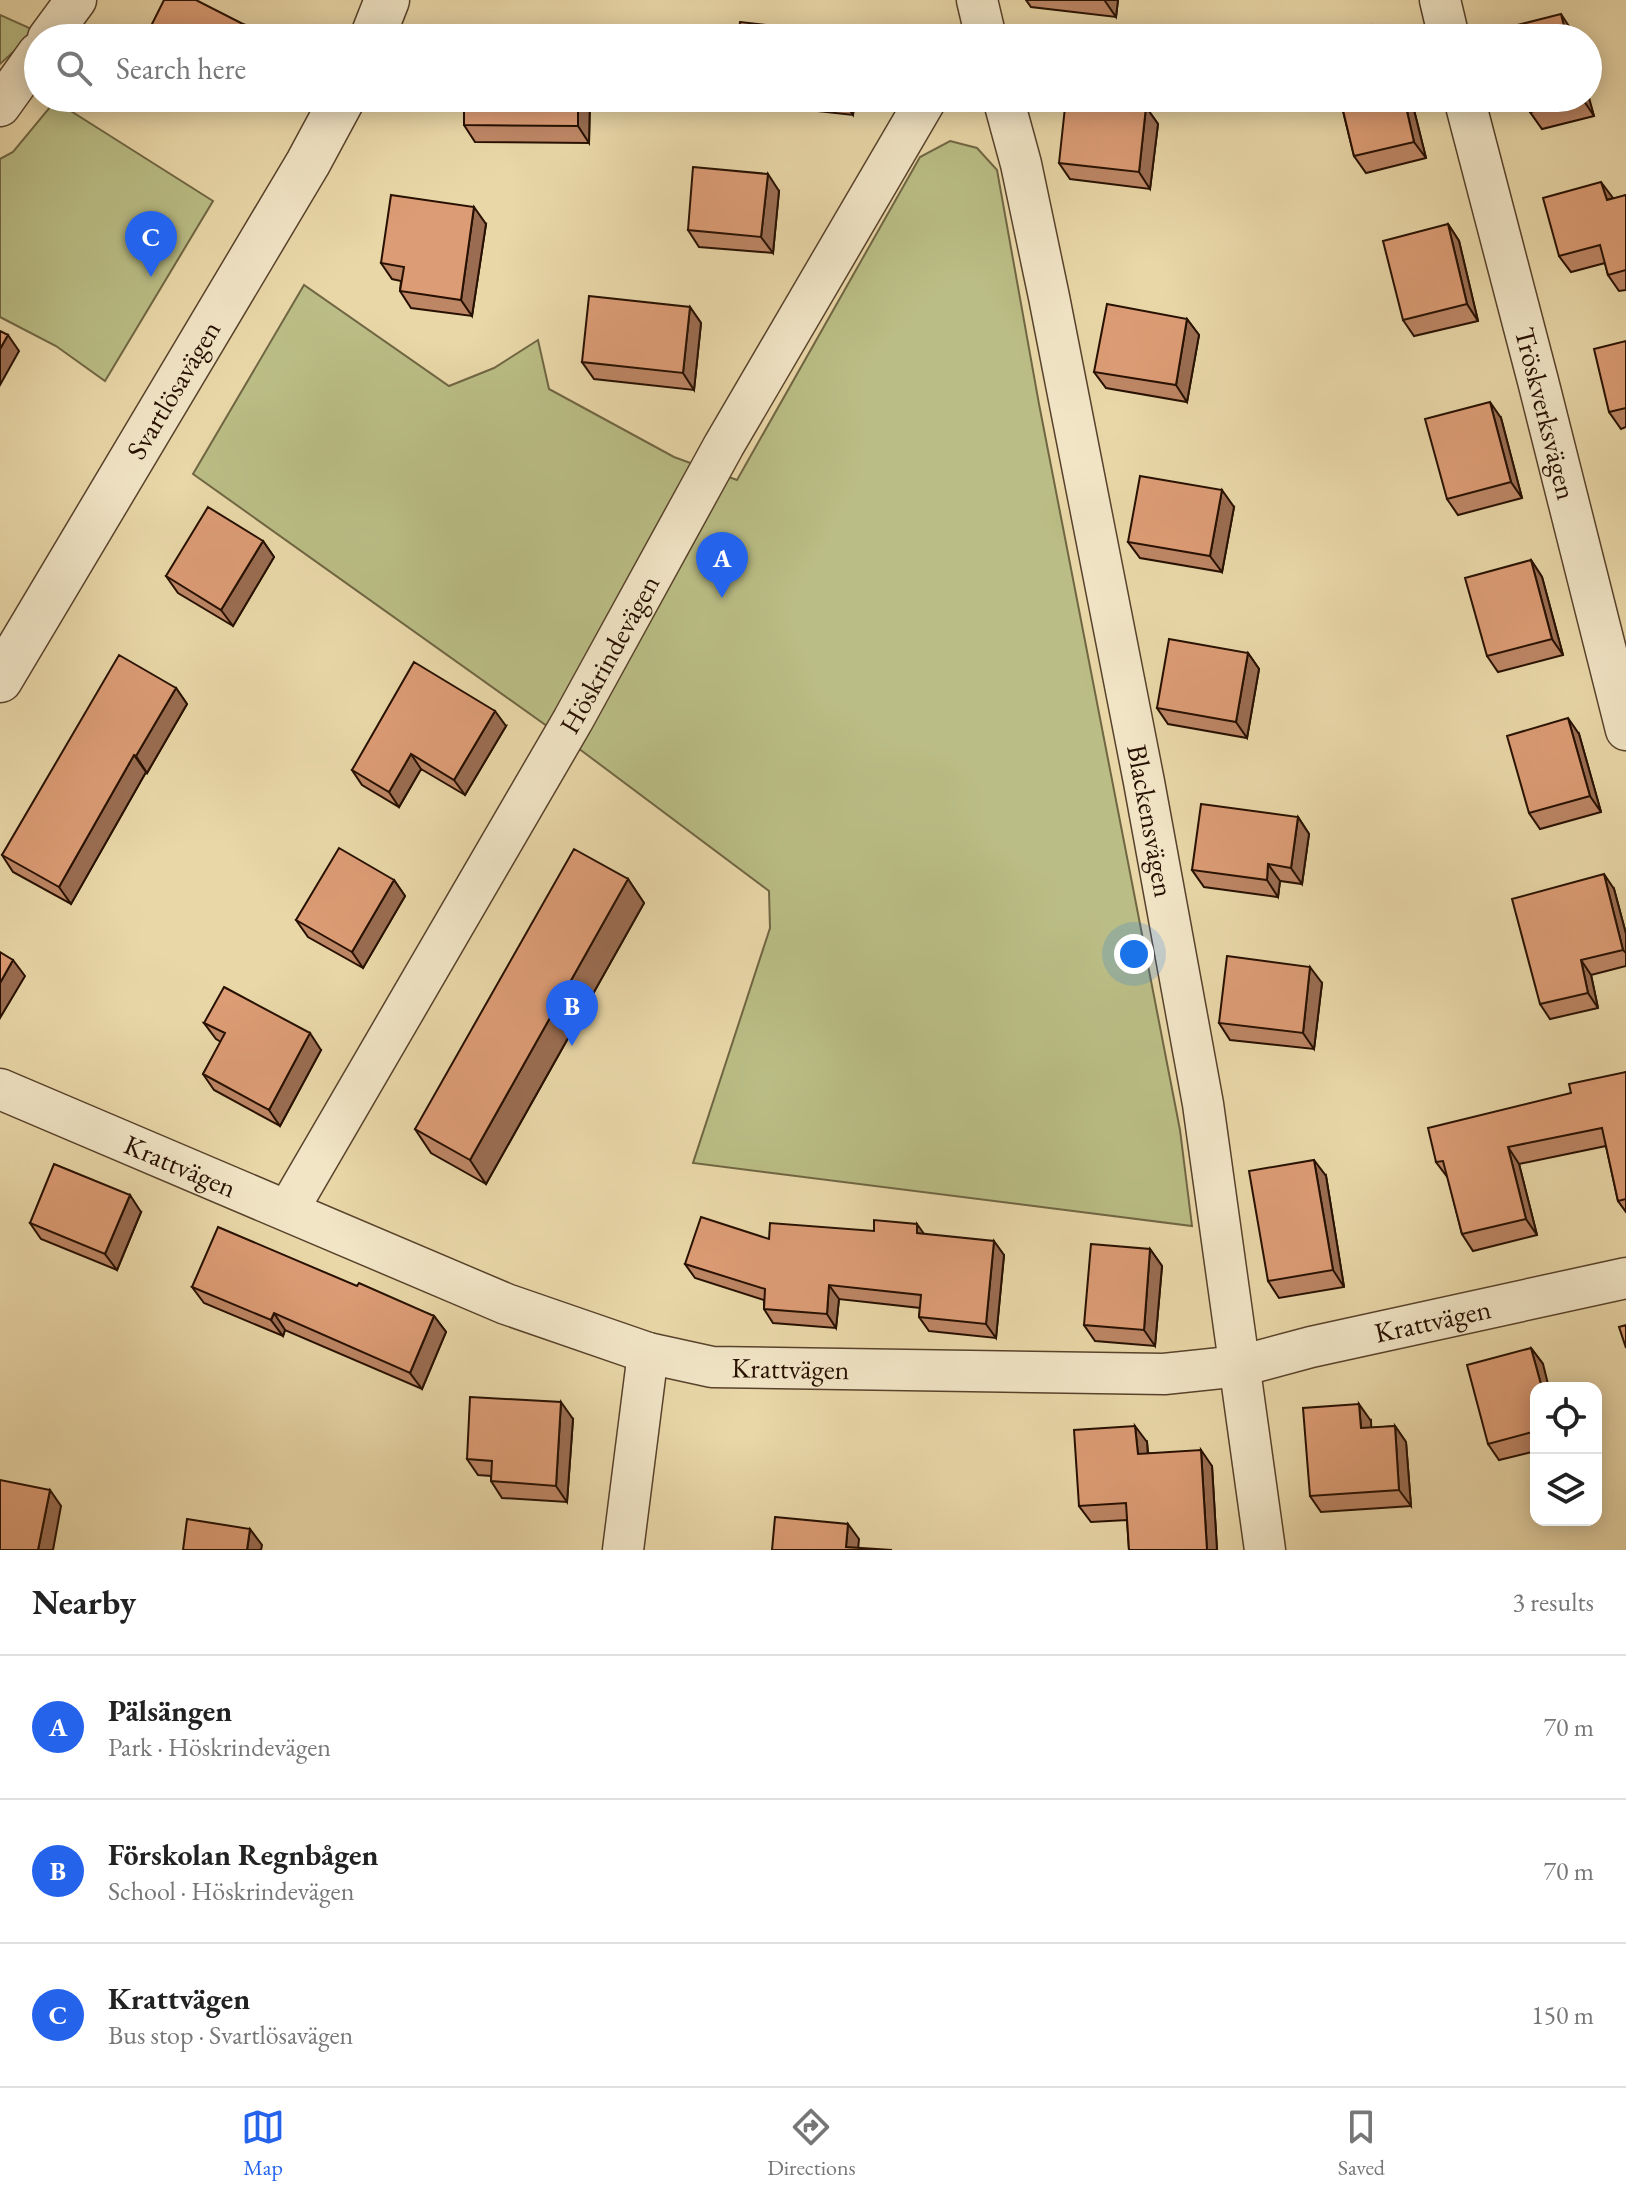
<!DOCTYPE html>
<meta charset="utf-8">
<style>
:root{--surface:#fff;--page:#f6f6f6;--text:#222;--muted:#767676;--line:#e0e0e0;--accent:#2563eb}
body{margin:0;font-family:"EB Garamond",serif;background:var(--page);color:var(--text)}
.controls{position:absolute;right:24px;bottom:24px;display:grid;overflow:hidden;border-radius:16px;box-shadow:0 4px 20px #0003}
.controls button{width:72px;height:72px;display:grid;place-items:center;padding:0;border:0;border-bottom:2px solid var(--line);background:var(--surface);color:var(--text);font:40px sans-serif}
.you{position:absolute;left:1134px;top:954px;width:28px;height:28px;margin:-20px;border:6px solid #fff;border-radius:50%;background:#1a73e8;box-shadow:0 0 0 12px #1a73e833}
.badge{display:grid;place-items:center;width:52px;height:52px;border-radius:50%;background:var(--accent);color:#fff;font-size:26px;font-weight:700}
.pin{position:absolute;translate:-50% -66px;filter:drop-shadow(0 2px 4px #0008)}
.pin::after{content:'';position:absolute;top:42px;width:28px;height:24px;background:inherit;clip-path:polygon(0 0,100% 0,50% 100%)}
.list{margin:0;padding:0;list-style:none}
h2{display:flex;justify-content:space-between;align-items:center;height:104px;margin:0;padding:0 32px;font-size:34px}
h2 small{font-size:26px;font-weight:400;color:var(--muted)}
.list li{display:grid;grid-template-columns:52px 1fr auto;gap:24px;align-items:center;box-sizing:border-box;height:144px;padding:0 32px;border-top:2px solid var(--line)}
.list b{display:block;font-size:30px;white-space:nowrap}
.list p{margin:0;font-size:26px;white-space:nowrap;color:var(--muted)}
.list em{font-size:26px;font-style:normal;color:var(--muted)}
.icon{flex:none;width:44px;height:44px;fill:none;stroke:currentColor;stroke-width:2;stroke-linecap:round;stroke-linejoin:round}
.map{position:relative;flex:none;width:1626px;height:1550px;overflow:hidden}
.search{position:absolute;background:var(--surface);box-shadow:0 4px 20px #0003;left:24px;right:24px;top:24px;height:88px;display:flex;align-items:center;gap:20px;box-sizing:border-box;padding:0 28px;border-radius:44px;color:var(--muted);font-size:30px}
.sheet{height:536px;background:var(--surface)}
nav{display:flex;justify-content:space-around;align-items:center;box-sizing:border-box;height:112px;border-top:2px solid var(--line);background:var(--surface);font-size:22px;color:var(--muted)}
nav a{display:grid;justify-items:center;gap:4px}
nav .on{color:var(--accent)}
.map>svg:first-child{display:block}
.green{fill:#babd85;stroke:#706643;stroke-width:2}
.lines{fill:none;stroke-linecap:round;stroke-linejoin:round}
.minor-casing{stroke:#58422b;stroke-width:43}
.tertiary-casing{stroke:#58422b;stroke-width:47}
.minor{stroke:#f1e5c6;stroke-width:40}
.tertiary{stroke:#f1e5c6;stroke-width:44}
.wall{fill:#bd8665;stroke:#271001;stroke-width:2}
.shaded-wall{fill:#9a6d52;stroke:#271001;stroke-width:2}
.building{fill:#dc9c75;stroke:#271001;stroke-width:2}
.labels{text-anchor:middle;stroke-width:6;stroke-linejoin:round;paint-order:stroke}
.street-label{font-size:28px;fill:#271001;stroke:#f1e5c6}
</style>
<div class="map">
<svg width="1626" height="1550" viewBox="0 0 1626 1550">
<rect width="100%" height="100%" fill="#e9d7a8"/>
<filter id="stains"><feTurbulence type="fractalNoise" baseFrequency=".0025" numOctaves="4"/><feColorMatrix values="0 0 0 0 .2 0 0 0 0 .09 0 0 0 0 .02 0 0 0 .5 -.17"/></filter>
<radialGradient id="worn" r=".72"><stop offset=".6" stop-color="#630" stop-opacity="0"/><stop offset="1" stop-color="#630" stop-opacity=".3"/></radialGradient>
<path class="green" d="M0,15L36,31L0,64Z
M55,101L213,201L105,381L56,346L0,317V159L13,152Z
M950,141L977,148L997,170L1039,404L1180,1130L1192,1226L693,1163L770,928L769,891L582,751L193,474L304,285L449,386L494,368L538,340L549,389L674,457L737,480L920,157Z"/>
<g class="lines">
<defs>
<g id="minor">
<path d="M977,0L986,38"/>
<path d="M1440,0L1449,38"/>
<path d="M48,38L76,0"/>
<path id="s1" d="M1003,98L1021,164L1049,297L1144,782L1203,1104L1265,1550"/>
<path id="s2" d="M1464,98L1538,381L1626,730"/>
<path d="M0,106L38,53"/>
<path id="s3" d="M0,1089L506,1304L648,1353L712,1367L1164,1374L1240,1366L1311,1347L1626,1278"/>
<path id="s4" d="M288,1210L573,720L724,445L927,98"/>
<path d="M623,1550L648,1353"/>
</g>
<g id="tertiary">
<path d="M372,38L387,0"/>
<path id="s5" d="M0,680L308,163L343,98"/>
</g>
</defs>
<use href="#minor" class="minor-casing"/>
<use href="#tertiary" class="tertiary-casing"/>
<use href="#minor" class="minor"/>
<use href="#tertiary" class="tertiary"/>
</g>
<path class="wall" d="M1026,0H1118L1116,17L1031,7Z
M464,98H590L589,143L475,142L464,125Z
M740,98H855L853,115L743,103Z
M1332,98H1411L1426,158L1366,173L1354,156L1342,107L1338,106Z
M1511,98H1588L1594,116L1542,129L1530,112L1527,100L1515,103Z
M1146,107L1158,124L1150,189L1070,179L1059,163Z
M779,191L773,253L699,247L688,230Z
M1626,195V290L1619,291L1608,275L1605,263L1571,272L1559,256L1613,199Z
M486,224L472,316L411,308L400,291L401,281L392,279L381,263Z
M1448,224L1459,241L1478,321L1414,336L1403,320Z
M690,307L701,323L694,390L594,379L582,362Z
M1187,319L1199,335L1187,402L1106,388L1094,372Z
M1626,341V427L1621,429L1609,412Z
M1501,418L1522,498L1458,515L1447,499Z
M1234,507L1222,572L1140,558L1128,542Z
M263,541L274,557L233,626L178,593L166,576Z
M1531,560L1542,577L1563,655L1498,672L1487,656Z
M1248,653L1259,669L1247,738L1168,724L1157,708Z
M176,688L187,704L147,773L146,772L71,904L13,872L2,855Z
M506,726L465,795L421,769L399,807L362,785L352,770Z
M1579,734L1601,812L1540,829L1529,813Z
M1298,817L1309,834L1302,884L1280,881L1278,897L1204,887L1192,870Z
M628,879L644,903L486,1184L431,1153L415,1129Z
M394,880L405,896L363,968L308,937L296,920Z
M1614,889L1626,934V966L1591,975L1598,1008L1550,1019L1540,1004Z
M1322,983L1314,1049L1230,1040L1219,1023Z
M204,1023L321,1050L280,1126L214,1090L203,1074L221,1042L216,1039Z
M1626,1072V1212L1618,1201L1606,1146L1519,1164L1537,1235L1473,1251L1462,1234L1448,1178L1436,1162L1571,1093Z
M1326,1176L1344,1287L1279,1298L1268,1281Z
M141,1212L117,1270L41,1239L30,1223Z
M925,1234L1004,1255L996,1338L929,1331L919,1317L920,1308L839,1299L836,1328L773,1323L764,1309V1300L695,1278L685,1264L769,1239Z
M1150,1249L1162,1266L1155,1346L1095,1341L1084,1325Z
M357,1286L434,1316L446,1332L422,1389L285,1330L283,1336L204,1303L192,1287Z
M1531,1348L1543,1364L1536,1388V1451L1499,1460L1488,1444Z
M573,1419L567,1502L502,1498L491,1481V1476L478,1475L467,1459Z
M1371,1421V1428L1395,1426L1406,1442L1411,1506L1321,1512L1310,1496Z
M1147,1442L1148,1453L1212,1466L1217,1550H1129L1127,1520L1091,1522L1079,1506Z"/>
<path class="shaded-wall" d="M1105,0H1118L1116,17L1105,1Z
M1561,14L1572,31L1574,38H1567Z
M245,25L254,38H239Z
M1371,25L1380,38H1374Z
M1588,94L1594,116L1582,98H1588Z
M578,98H590L589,143L578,126Z
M842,98H855L853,115L842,99Z
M1404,98H1411L1426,158L1414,142Z
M1146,107L1158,124L1150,189L1139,172Z
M768,174L779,191L773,253L761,237Z
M1601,182L1613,198L1607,200Z
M474,207L486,224L472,316L461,300Z
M1448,224L1459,241L1478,321L1467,304Z
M690,307L701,323L694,390L683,373Z
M1187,319L1199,335L1187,402L1176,385Z
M8,335L19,351L0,385V349Z
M1490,402L1501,418L1522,498L1511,482Z
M1222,490L1234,507L1222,572L1210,556Z
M263,541L274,557L233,626L221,610Z
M1531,560L1542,577L1563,655L1552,639Z
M1248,653L1259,669L1247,738L1236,722Z
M176,688L187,704L147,773L136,756Z
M495,711L506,726L465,795L454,780Z
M1568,718L1579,734L1601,812L1590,796Z
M411,754L421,769L399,807L389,792Z
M134,755L146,772L71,904L59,887Z
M1298,817L1309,834L1302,884L1291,868Z
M1268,864L1280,881L1278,897L1267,880Z
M1604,874L1614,889L1626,934V953L1623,950Z
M628,879L644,903L486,1184L470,1160Z
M394,880L405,896L363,968L352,952Z
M13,960L25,976L0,1018V983Z
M1581,960L1591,975L1598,1008L1588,993Z
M1310,967L1322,983L1314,1049L1303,1033Z
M310,1033L321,1050L280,1126L269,1110Z
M1508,1147L1519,1164L1537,1235L1526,1219Z
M1314,1160L1326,1176L1344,1287L1333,1270Z
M130,1195L141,1212L117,1270L105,1254Z
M917,1224L927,1238L917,1233Z
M994,1241L1004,1255L996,1338L986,1324Z
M1150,1249L1162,1266L1155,1346L1144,1330Z
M829,1285L839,1299L836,1328L827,1314Z
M274,1313L285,1330L283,1336L271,1320Z
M434,1316L446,1332L422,1389L410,1373Z
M1531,1348L1543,1364L1549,1388H1542Z
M561,1402L573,1419L567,1502L556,1486Z
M1359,1404L1371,1421L1372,1444L1361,1428Z
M1135,1426L1147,1442L1149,1470L1138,1454Z
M1395,1426L1406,1442L1411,1506L1399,1490Z
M1201,1450L1212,1466L1217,1550H1207Z
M50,1490L61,1506L53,1550H38Z
M848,1524L859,1539L858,1550L846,1547Z
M250,1529L262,1545L261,1550H247Z"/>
<path class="building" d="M164,0H196L245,25L239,38H145Z
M1561,14L1567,38H1492L1490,32Z
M740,22L849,35V38H738Z
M1371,25L1374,38H1317Z
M464,98H578V126L464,125Z
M1066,98L1146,107L1139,172L1059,163Z
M1340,98H1404L1414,142L1354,156Z
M1526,98H1582V100L1530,112Z
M693,167L768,174L761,237L688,230Z
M1601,182L1607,200L1626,195V270L1608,275L1600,245L1559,256L1543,198Z
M391,195L474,207L461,300L400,291L404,267L381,263Z
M1448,224L1467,304L1403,320L1383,241Z
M589,296L690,307L683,373L582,362Z
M1107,304L1187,319L1176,385L1094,372Z
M0,331L8,335L0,349Z
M1626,341V408L1609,412L1594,349Z
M1490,402L1511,482L1447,499L1425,419Z
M1140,476L1222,490L1210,556L1128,542Z
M208,507L263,541L221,610L166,576Z
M1531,560L1552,639L1487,656L1465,578Z
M1169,639L1248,653L1236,722L1157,708Z
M119,655L176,688L136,756L134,755L59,887L2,855Z
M414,662L495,711L454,780L411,754L389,792L352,770Z
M1568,718L1590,796L1529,813L1507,736Z
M1201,804L1298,817L1291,868L1268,864L1267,880L1192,870Z
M339,848L394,880L352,952L296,920Z
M574,849L628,879L470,1160L415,1129Z
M1604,874L1623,950L1581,960L1588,993L1540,1004L1512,899Z
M0,952L13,960L0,983Z
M1227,956L1310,967L1303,1033L1219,1023Z
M224,987L310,1033L269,1110L203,1074L225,1033L204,1023Z
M1626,1072V1199L1618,1201L1602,1128L1508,1147L1526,1219L1462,1234L1443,1161L1436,1162L1428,1128L1571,1093L1569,1084Z
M1314,1160L1333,1270L1268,1281L1249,1171Z
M54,1164L130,1195L105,1254L30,1223Z
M701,1217L769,1239L770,1223L874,1231V1220L917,1224V1233L994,1241L986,1324L919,1317L921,1295L829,1285L827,1314L764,1309L765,1289L685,1264Z
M218,1227L357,1286L359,1283L434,1316L410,1373L274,1313L271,1320L192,1287Z
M1091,1244L1150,1249L1144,1330L1084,1325Z
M1626,1325V1348L1619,1327Z
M1531,1348L1542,1388H1536V1431L1488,1444L1467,1365Z
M470,1397L561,1402L556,1486L491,1481L492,1461L467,1459Z
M1359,1404L1361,1428L1395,1426L1399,1490L1310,1496L1303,1408Z
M1135,1426L1138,1454L1201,1450L1207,1550H1129L1126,1503L1079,1506L1074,1430Z
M0,1480L50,1490L38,1550H0Z
M775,1517L848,1524L846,1547L892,1550H772Z
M187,1519L250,1529L247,1550H183Z"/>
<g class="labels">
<g class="street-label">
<text dy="10" stroke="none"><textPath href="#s5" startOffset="338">Svartlösavägen</textPath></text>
<text dy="10" stroke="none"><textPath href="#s2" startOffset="326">Tröskverksvägen</textPath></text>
<text dy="10" stroke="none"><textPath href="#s4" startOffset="642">Höskrindevägen</textPath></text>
<text dy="10" stroke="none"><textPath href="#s1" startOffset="738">Blackensvägen</textPath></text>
<text dy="10" stroke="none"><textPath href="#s3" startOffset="196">Krattvägen</textPath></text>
<text dy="10" stroke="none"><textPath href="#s3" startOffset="1492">Krattvägen</textPath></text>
<text dy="10" stroke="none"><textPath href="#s3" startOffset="844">Krattvägen</textPath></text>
</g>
</g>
<rect width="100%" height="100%" filter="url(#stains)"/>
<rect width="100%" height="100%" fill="url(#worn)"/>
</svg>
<div class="controls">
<button><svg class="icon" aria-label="locate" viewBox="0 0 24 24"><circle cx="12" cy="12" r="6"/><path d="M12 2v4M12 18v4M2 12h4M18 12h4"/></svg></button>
<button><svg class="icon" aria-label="layers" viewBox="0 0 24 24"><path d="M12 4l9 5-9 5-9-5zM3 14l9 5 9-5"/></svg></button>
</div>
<div class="you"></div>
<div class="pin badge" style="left:722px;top:598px">A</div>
<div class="pin badge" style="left:572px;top:1046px">B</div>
<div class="pin badge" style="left:151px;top:277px">C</div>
<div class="search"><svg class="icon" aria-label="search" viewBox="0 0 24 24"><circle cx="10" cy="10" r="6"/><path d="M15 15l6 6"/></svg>Search here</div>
</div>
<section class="sheet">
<h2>Nearby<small>3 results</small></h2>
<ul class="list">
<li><span class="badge">A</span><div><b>Pälsängen</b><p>Park · Höskrindevägen</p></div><em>70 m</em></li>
<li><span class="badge">B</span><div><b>Förskolan Regnbågen</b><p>School · Höskrindevägen</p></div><em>70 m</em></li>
<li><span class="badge">C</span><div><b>Krattvägen</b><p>Bus stop · Svartlösavägen</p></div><em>150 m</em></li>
</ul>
</section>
<nav>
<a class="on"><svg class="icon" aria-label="map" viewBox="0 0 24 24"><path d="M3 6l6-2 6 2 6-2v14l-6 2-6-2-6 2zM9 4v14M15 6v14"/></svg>Map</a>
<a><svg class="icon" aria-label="directions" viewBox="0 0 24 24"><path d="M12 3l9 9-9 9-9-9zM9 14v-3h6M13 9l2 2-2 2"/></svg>Directions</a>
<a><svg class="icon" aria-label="saved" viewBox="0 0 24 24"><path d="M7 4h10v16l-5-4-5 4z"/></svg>Saved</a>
</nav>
